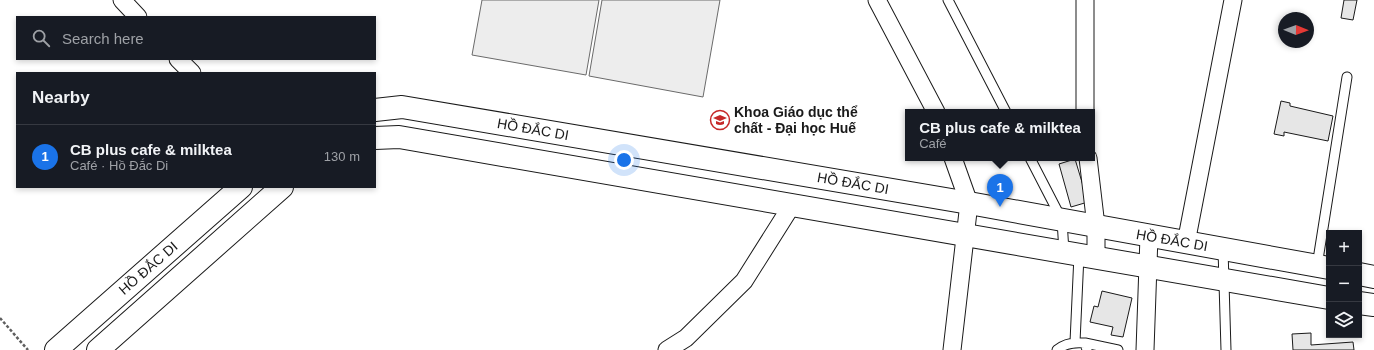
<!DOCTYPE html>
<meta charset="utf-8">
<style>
:root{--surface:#171b24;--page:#242831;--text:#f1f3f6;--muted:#9ea1a6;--line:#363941;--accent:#1a73e8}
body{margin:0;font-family:Helvetica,sans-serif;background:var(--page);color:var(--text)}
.controls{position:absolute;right:12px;bottom:12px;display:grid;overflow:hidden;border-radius:0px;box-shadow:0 2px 6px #0003}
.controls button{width:36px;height:36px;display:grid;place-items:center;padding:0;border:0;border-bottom:1px solid var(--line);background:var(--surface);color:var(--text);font:20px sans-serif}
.compass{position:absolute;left:1278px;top:12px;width:36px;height:36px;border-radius:50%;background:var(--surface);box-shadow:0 2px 6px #0003;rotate:91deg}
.you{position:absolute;left:624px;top:160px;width:14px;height:14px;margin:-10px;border:3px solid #fff;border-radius:50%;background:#1a73e8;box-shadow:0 0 0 6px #1a73e833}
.badge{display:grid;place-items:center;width:26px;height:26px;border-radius:50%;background:var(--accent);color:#fff;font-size:13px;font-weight:700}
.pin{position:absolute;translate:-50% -33px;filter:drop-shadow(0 1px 2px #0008)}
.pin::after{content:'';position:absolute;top:21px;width:14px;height:12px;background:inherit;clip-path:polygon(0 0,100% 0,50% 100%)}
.popup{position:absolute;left:905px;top:109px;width:190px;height:52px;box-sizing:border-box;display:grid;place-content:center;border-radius:0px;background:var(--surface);filter:drop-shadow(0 1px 3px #0005);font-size:13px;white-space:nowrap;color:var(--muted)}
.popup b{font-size:15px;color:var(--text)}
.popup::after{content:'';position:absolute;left:50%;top:100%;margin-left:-8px;border:8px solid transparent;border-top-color:var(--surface)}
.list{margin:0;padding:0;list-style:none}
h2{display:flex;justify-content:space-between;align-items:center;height:52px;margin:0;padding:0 16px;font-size:17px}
h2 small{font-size:13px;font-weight:400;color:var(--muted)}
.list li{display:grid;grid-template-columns:26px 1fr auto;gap:12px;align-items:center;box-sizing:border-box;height:64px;padding:0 16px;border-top:1px solid var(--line)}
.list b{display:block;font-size:15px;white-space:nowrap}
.list p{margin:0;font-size:13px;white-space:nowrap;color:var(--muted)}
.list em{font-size:13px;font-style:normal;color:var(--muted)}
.icon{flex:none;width:22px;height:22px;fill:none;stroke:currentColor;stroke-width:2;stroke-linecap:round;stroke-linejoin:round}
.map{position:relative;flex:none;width:1374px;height:350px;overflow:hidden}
.search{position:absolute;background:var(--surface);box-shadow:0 2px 6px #0003;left:16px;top:16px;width:360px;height:44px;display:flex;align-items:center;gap:10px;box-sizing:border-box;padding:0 14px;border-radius:0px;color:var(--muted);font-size:15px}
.panel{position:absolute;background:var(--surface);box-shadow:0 2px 6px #0003;left:16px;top:72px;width:360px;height:116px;border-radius:0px}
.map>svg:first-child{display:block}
.built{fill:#ededed;stroke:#6a6a6a}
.building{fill:#e6e6e6;stroke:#1a1a1a}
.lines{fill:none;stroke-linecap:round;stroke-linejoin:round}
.service-casing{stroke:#1a1a1a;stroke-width:11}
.minor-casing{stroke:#1a1a1a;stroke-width:19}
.tertiary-casing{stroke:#1a1a1a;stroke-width:24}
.path{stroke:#5f5f5f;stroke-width:2.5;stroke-dasharray:3 2;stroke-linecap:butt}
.service{stroke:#fff;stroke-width:9}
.minor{stroke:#fff;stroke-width:17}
.tertiary{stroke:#fff;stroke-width:22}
.labels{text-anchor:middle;stroke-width:3;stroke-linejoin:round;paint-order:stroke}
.poi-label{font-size:14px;font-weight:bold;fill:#1a1a1a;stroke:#fff;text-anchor:start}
.street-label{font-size:14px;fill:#1a1a1a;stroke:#fff}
</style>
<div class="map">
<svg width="1374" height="350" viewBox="0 0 1374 350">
<rect width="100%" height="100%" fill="#fff"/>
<path class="built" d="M482,0H599L586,75L472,55Z
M602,0H720L703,97L589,76Z"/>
<path class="building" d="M1344,0H1357L1353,20L1341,18Z
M1281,101L1290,103V106L1333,116L1328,141L1284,132V136L1274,134Z
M1075,159L1088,202L1071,207L1059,164Z
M1102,291L1132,298L1123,337L1111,335L1113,327L1090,322L1094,306L1098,307Z
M1311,333V345L1353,342L1354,350H1293L1292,334Z"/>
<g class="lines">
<defs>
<path id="service" d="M948,0L1006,112
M1030,158L1062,220L1064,252
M1223,249L1226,350
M1317,266L1347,77
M1075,342L1079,255
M1085,343L1118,350
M1057,350C1065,343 1075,342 1085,343L1087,350"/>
<path id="minor" d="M122,0L138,17
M877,0L936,112
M178,59L192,73
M1085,112V0
M1088,158L1096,226V257
M1186,243L1233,0
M667,350L686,338L744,281L792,205
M952,350L969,203L953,158
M1145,350L1149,236"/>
<path id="tertiary" d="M375,110L402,107L969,203L1329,268
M375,138L399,137L1329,298
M1359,274L1374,277
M1359,303L1374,305
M56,350L241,187
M98,350L282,187"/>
</defs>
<use href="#service" class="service-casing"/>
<use href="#minor" class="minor-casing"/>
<use href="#tertiary" class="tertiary-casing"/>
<path class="path" d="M0,318L28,350"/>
<use href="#service" class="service"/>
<use href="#minor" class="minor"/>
<use href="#tertiary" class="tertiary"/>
</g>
<defs>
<symbol id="university-ring" viewBox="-11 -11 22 22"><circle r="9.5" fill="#fff" stroke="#c62828" stroke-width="1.5"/><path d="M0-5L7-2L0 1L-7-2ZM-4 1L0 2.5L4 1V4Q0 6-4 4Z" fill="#c62828"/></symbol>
</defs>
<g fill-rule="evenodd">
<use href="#university-ring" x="709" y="109" width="22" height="22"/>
</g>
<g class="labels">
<g class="poi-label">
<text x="734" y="117">Khoa Giáo dục thể<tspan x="734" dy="16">chất - Đại học Huế</tspan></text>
</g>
<g class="street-label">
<text transform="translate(533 129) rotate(10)" y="5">HỒ ĐẮC DI</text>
<text transform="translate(853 183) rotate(10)" y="5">HỒ ĐẮC DI</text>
<text transform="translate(1172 240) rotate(10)" y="5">HỒ ĐẮC DI</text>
<text transform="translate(148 268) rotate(-41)" y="5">HỒ ĐẮC DI</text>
</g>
</g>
</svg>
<div class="controls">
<button>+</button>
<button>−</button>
<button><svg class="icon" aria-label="layers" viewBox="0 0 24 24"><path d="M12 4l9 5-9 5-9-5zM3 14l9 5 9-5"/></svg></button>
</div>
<svg class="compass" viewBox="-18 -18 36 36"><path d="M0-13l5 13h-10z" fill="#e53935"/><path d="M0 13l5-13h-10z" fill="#9ea1a6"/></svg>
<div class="you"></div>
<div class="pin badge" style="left:1000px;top:207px">1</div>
<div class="popup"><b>CB plus cafe &amp; milktea</b>Café</div>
<div class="search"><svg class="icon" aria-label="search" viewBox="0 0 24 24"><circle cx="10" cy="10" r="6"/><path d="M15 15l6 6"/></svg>Search here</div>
<section class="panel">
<h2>Nearby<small></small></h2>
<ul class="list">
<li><span class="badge">1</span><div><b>CB plus cafe &amp; milktea</b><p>Café · Hồ Đắc Di</p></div><em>130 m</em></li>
</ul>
</section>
</div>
